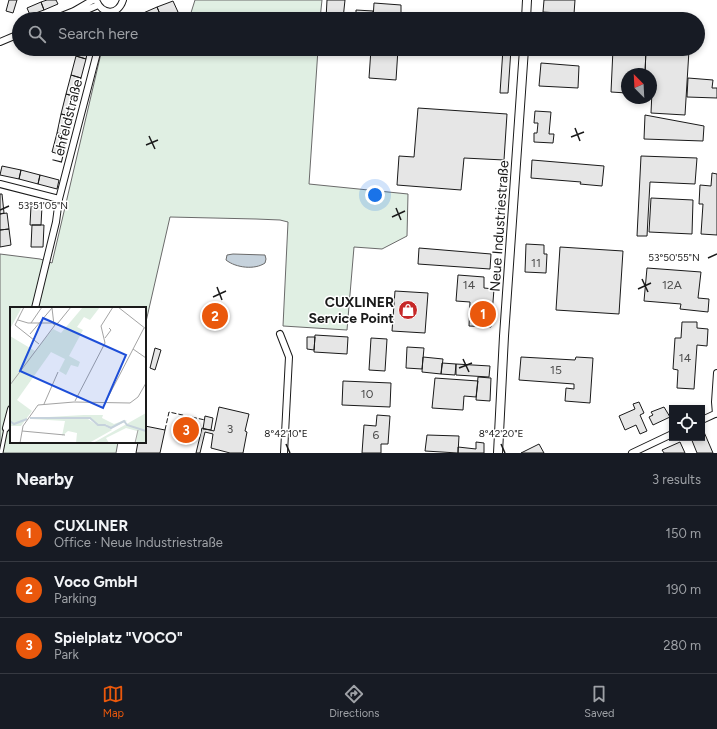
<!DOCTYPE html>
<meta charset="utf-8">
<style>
:root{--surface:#171b24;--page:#20242c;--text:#f1f3f6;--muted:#9ea1a6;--line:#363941;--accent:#ea580c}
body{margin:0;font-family:Figtree,sans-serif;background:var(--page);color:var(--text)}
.controls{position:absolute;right:12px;bottom:12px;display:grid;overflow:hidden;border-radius:0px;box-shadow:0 2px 6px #0003}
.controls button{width:36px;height:36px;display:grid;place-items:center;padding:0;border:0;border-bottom:1px solid var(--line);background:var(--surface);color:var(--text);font:20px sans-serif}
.compass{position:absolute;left:621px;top:68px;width:36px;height:36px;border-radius:50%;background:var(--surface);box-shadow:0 2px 6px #0003;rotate:336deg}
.you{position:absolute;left:375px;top:195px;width:14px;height:14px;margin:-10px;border:3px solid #fff;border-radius:50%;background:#1a73e8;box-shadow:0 0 0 6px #1a73e833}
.badge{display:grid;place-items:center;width:26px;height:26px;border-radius:50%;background:var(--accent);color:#fff;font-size:13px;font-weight:700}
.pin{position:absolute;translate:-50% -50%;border:2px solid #fff;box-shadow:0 1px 4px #0006}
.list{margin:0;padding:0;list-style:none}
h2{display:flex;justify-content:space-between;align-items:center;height:52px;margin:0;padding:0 16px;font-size:17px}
h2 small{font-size:13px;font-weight:400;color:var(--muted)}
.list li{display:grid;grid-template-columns:26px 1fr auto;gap:12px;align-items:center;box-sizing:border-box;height:56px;padding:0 16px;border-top:1px solid var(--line)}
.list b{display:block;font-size:15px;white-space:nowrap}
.list p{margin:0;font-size:13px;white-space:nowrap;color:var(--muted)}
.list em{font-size:13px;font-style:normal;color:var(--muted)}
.icon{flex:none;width:22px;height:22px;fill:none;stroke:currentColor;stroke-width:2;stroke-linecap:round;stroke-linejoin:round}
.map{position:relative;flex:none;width:717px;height:453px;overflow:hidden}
.search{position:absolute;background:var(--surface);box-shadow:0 2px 6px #0003;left:12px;right:12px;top:12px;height:44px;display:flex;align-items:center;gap:10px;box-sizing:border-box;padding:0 14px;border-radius:22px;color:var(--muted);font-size:15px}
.sheet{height:220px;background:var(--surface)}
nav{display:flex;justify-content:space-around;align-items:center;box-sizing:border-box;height:56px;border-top:1px solid var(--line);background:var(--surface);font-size:11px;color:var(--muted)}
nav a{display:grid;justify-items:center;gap:2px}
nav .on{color:var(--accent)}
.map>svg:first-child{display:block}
.green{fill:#e0efe3;stroke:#6a6a6a}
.water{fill:#c6d2dc;stroke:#6a6a6a}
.building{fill:#e6e6e6;stroke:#1a1a1a}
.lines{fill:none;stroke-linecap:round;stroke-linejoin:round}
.service-casing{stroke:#1a1a1a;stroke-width:5}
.minor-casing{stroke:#1a1a1a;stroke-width:8}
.tertiary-casing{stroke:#1a1a1a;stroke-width:10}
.service{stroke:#fff;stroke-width:3}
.minor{stroke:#fff;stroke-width:6}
.tertiary{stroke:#fff;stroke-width:8}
.fence{stroke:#1a1a1a;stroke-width:1;stroke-dasharray:5 2;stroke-linecap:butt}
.ticks{fill:none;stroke:#1a1a1a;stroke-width:1.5}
.labels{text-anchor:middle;stroke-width:3;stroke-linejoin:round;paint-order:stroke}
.number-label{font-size:12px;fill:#4d4d4d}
.street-label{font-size:14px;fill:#1a1a1a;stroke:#fff}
.poi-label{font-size:14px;font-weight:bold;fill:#1a1a1a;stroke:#fff;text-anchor:end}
.inset-river{fill:none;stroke:#c6d2dc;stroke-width:2}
.inset-road{fill:none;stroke:#a3a3a3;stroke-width:1}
.view{fill:#1d4ed8;fill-opacity:0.15;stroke:#1d4ed8;stroke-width:2}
.inset-edge{fill:none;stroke:#1a1a1a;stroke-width:2}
.ticks-label{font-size:10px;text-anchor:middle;fill:#1a1a1a;stroke:#fff;stroke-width:3;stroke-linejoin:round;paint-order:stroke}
</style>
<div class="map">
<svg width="717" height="453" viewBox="0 0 717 453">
<rect width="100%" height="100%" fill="#fff"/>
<path class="green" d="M195,0H322L320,19H189Z
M102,49H318L309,184L408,194L407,236L382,249L354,247L347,330L283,326L288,222L280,220L256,219L170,217L145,326V308H11V442H118L116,453H0V254L40,259L52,263Z
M184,424L195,427L192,439L177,433L179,426Z"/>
<path class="water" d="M233,254L265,255L266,259L265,263C255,270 236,268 226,260L227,255Z"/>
<path class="building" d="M9,0H17L13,13L6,11Z
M47,0H56L58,4L44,10L41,2Z
M327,0H345L343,19H326Z
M544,0H575L574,14L543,12Z
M173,1L178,12L162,19L157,7Z
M41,2L44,10L30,15L27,8Z
M374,3L401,5V19H373Z
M157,7L162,19H144L141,14Z
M356,10L373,11V19H356Z
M141,14L144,19H128Z
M78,49H88L86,59L76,56Z
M354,49H371L370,55L353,53Z
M371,49H398L396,80L369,78Z
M503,49H511L508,93H500Z
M545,49H564V53H545Z
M613,49H646L645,74H627V93L611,92Z
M646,49L689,50L685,115L651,113L652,91L651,74H645Z
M76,56L86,59L81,78L71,75Z
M541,63L579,66L578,88L539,86Z
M71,75L81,78L76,97L66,94Z
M688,78L713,80L712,88H717V98L687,97Z
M66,94L76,97L71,116L61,114Z
M418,108L507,114L504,160L464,158L461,190L397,185L399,156L414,157Z
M535,111L551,112L549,134H554L553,143L534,142V133H537L538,123H534Z
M61,114L71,116L66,135L57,133Z
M645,115L704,126L703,141L644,139Z
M57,133L66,135L62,155L52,152Z
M641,156L697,158L695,184L650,182L647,236H637Z
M532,160L604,166L602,186L580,184L581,182L531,178Z
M2,166L21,170L19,179L0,175Z
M21,170L40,175L38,184L19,179Z
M712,173L717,174V235L701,234L703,204H699L700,185L711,186Z
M40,175L59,180L57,189L38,184Z
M0,194H2L4,213L0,214Z
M651,198L693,200L692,234L649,232Z
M31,206H42L41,225H30Z
M7,213L9,229L0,230V214Z
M32,225H44L43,247H31Z
M9,229L11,245L0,247V230Z
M526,244L544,245V254H547L546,273L525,272Z
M560,247L623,251L619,314L556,310Z
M419,248L491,254L490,269L418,264Z
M647,268L701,272L698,298L709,299L708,312L680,309L681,304L644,301Z
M458,275L484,277V288L494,289L491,327L469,326L470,302L456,301Z
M395,291L428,293L425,333L392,331Z
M682,322H697V328L708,329L707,346L697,345L694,389L677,388L678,370L673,369L675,338H681Z
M315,335L348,337L347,354L314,352Z
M307,337H315L314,350L307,349Z
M371,338L387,339L385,371L369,370Z
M407,347L424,348L422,369L406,368Z
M155,348L161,350L155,370L150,368Z
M423,357L443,359L441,374L422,372Z
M521,357L575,360L576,357L593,358L590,403L565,401L566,388L574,389V384L519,380Z
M442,363L456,364L455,375L441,374Z
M456,364L490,366L489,377L456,375Z
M478,377L491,378L490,401L476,400Z
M435,378L478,381L476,397L464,396L463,410L432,408Z
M343,381L391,383L390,407L342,405Z
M639,402L644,413L640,415L647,431L640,434L636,425L625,430L619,416L635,409L633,404Z
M219,407L249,414L245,431L247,432L243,453H230L211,448L213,434L205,432L200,453H196L202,428L214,431Z
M664,407L670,417L653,425L649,417L653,415L651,412Z
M377,415L390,416L388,444H381V453H362L364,425L376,426Z
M205,416L213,418L211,430L203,429Z
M145,426L165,430L160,453H136L138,442H145Z
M704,432L713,453H697L691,438H702V433Z
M427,435L459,436L458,453L425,451Z
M476,442L484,443V453H458V447L476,449Z
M680,442L685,453H664L662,450Z
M539,444L544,453H521Z"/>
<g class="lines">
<defs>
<path id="service" d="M1,453L6,428"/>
<path id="minor" d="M96,0C102,15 118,16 123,0
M74,11L82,12L98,5
M54,19L74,11L93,0
M0,42L19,34
M0,184L59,199
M35,308L56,222L59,199L98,49
M280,334L289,357L284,453
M716,414L715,402L717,373
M702,420L717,413
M6,428L11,409
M632,453L672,434"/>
<path id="tertiary" d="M526,19L527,0
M498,453L504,336L524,49"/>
</defs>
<use href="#service" class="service-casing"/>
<use href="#minor" class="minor-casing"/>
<use href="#tertiary" class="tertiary-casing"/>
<use href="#service" class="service"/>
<use href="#minor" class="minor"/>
<use href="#tertiary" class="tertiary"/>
<path class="fence" d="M165,430L169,412L205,420"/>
</g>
<path class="ticks" d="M575,128L580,141M149,136L155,149M571,137L584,132M146,145L158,140M396,208L401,220M0,210L9,206M392,217L405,211M708,258L717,254M642,279L648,292M217,287L222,300M638,289L651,283M213,297L226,291M463,359L469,372M459,368L472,363M286,444L290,453M501,444L505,453"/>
<defs>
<symbol id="shop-disc" viewBox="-11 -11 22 22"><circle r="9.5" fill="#c62828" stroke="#fff"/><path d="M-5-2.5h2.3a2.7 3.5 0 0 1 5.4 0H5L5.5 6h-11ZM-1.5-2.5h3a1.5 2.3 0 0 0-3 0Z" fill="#fff"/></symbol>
</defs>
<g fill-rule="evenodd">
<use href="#shop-disc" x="397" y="299" width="22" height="22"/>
</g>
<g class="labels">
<g class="number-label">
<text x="536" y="267">11</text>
<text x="469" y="289">14</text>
<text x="672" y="289">12A</text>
<text x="685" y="362">14</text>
<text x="556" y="374">15</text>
<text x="367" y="398">10</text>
<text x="230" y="433">3</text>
<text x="376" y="439">6</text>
</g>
<g class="street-label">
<text transform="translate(67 121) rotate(-76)" y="5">Lehfeldstraße</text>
<text transform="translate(499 226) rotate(-86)" y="5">Neue Industriestraße</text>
</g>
<g class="poi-label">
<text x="394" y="307">CUXLINER<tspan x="394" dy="16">Service Point</tspan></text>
</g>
</g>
<g transform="translate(10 307)">
<rect width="136" height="136" fill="#fff"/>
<path d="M0,0H12L0,22ZM73,0H90L80,13L74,10L67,20L73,23L59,49L70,55L68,60L61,58L56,68L51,65L49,64L55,52L41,45L7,93L22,104L11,119H0V29L25,44L43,22L51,26ZM136,106V136H126L127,124L116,121L96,131L99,136H83ZM74,108H93L92,111L104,117L115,113L117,114L101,121L96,117L88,118L79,110L21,111ZM21,112H78L87,118L95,119L102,123L79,136H66L67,126L58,124L52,129L55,114Z" fill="#e0efe3"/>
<path class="inset-river" d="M20,111H80L88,118H95L101,121L114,114L117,118L136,124M0,114L4,117L17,112"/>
<path class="inset-road" d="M108,0L136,22M42,1L44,18L48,16M8,13L18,16H44M21,16L32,0M48,16L61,0M5,18L29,37M5,18L14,0M20,27L42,1M95,31L101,23L99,21M123,42L136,51M0,78L45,18M65,94L95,36L91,19L103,0M64,95L120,96L128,90L136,76M95,96L134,21M34,97L48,65M12,124L55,128M10,136L13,119L28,98L64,95M125,136L128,123"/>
<path class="view" d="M33,11L116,48L93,101L10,64Z"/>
<rect width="136" height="136" class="inset-edge"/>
</g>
<g class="ticks-label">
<text x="43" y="209">53°51'05"N</text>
<text x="674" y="261">53°50'55"N</text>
<text x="286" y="437">8°42'10"E</text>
<text x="501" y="437">8°42'20"E</text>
</g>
</svg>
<div class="controls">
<button><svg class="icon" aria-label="locate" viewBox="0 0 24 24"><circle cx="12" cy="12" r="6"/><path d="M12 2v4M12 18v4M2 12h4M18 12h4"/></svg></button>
</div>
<svg class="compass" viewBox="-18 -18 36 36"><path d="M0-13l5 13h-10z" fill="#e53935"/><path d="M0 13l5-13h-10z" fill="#9ea1a6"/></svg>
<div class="you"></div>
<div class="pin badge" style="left:483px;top:314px">1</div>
<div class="pin badge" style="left:215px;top:316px">2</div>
<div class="pin badge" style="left:186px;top:430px">3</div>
<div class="search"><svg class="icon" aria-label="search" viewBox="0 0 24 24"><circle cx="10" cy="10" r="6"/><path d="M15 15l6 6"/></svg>Search here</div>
</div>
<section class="sheet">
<h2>Nearby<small>3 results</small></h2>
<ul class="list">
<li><span class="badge">1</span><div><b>CUXLINER</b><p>Office · Neue Industriestraße</p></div><em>150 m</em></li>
<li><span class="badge">2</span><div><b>Voco GmbH</b><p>Parking</p></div><em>190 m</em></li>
<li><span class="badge">3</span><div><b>Spielplatz &quot;VOCO&quot;</b><p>Park</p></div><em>280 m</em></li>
</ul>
</section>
<nav>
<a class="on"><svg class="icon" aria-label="map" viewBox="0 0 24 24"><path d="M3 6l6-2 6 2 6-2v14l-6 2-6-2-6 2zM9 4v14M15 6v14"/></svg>Map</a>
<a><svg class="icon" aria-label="directions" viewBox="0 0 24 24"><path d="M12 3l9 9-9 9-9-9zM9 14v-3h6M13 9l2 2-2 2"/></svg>Directions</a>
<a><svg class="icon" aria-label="saved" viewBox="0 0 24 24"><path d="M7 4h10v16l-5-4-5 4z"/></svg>Saved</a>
</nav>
